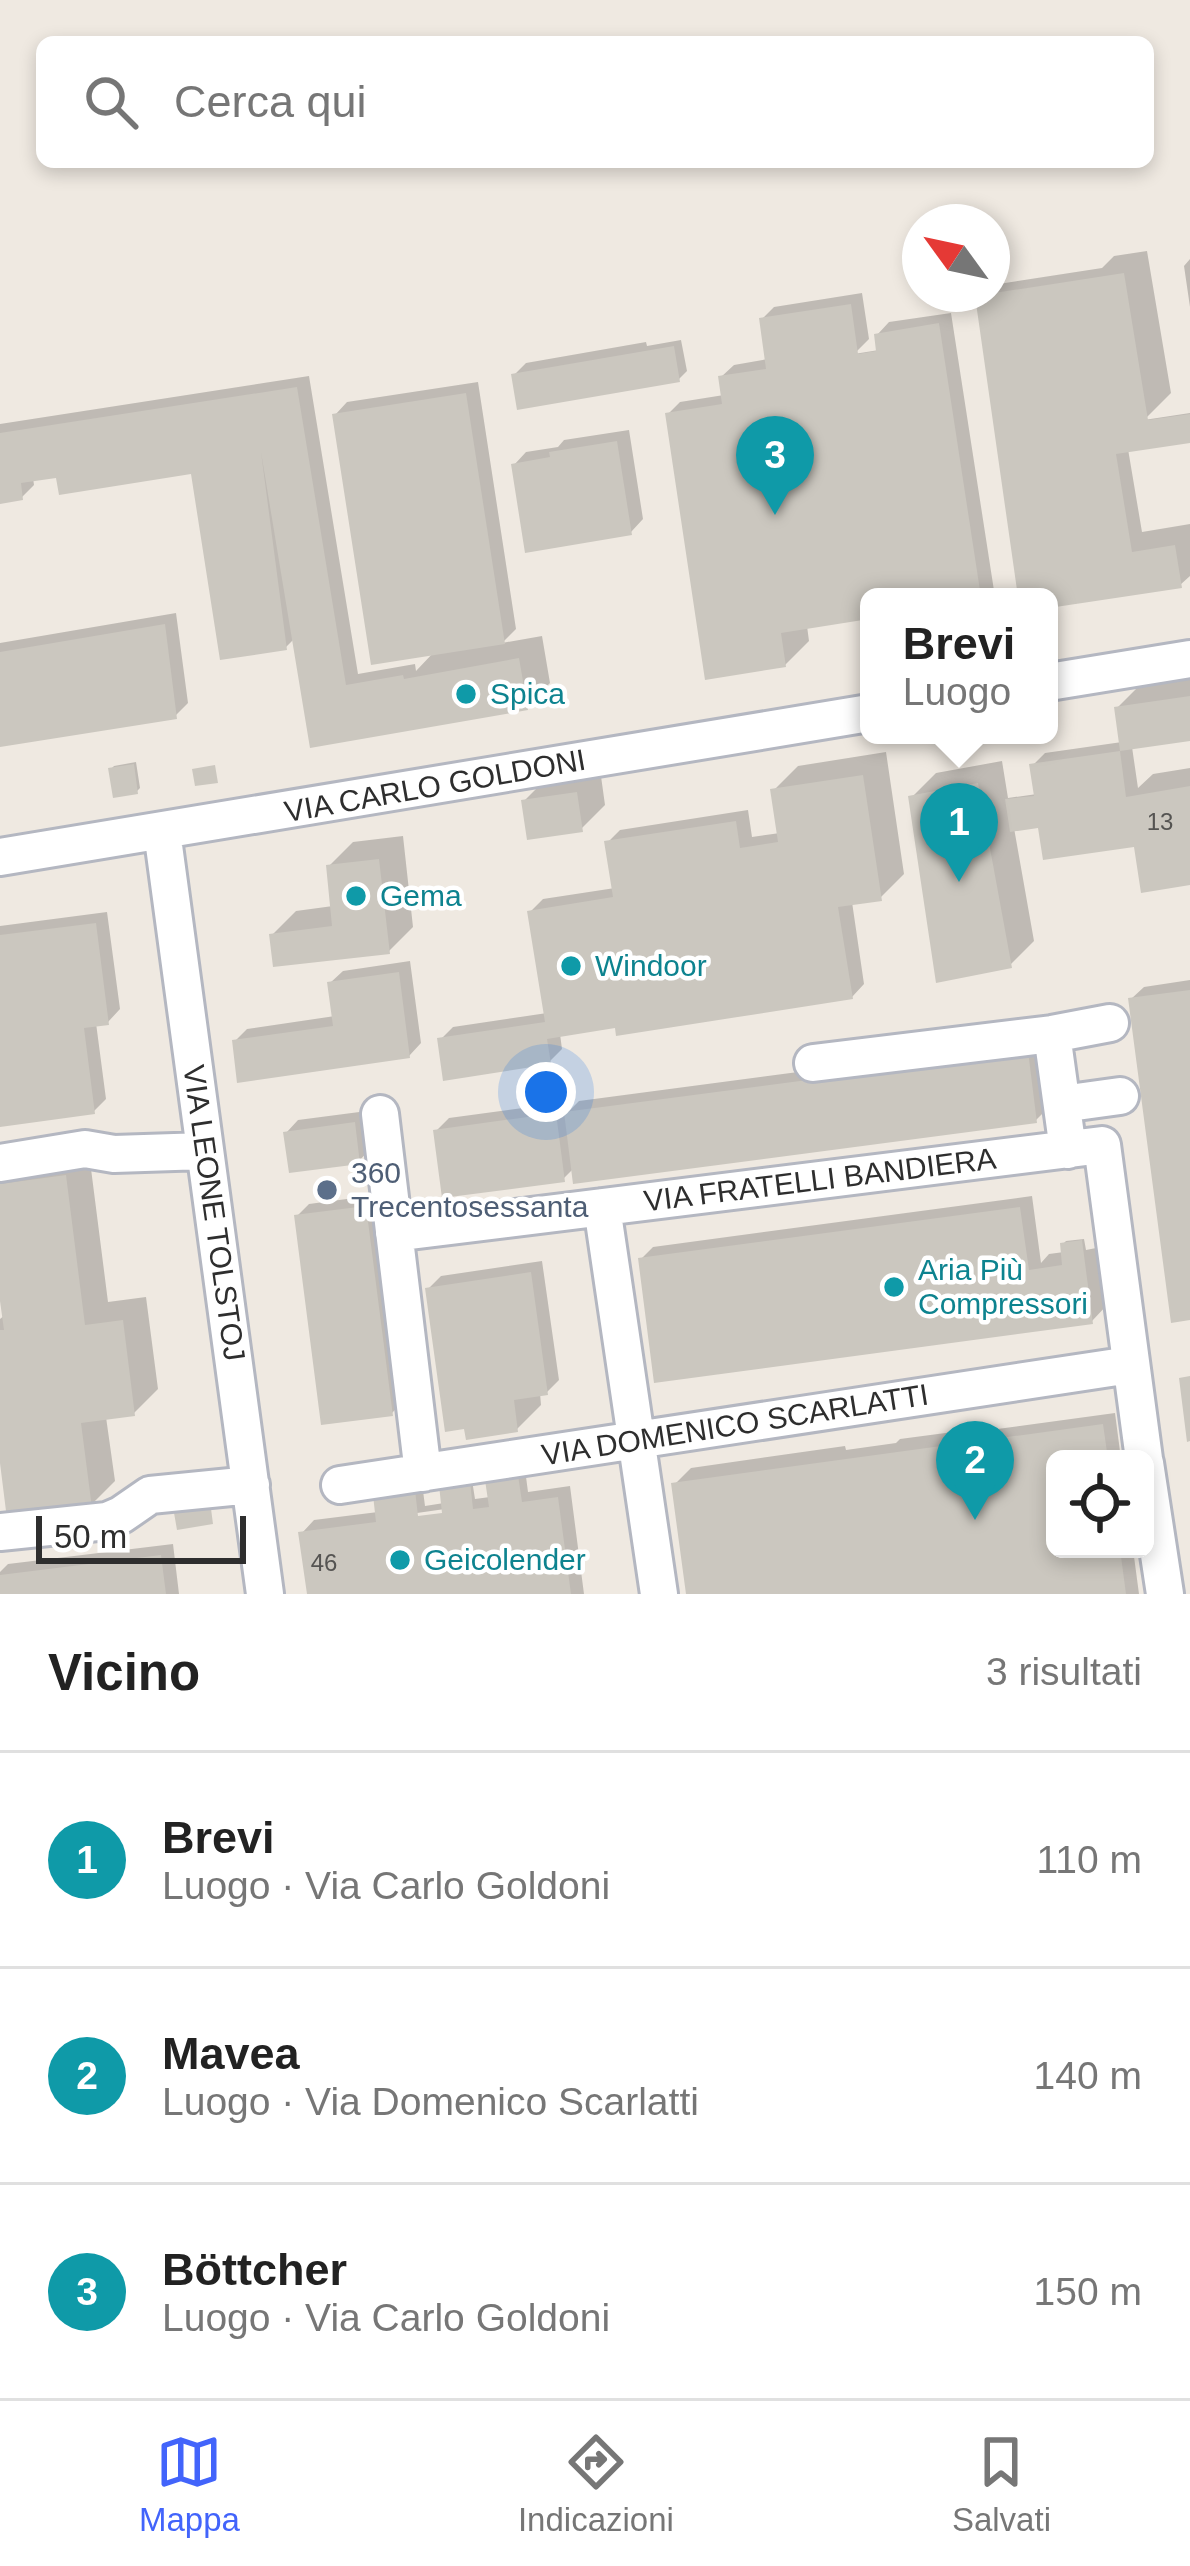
<!DOCTYPE html>
<html lang="it">
<meta charset="utf-8">
<style>
:root{--surface:#fff;--page:#f2f2f2;--text:#222;--muted:#767676;--line:#e0e0e0;--accent:#4264fb}
body{margin:0;font-family:Arial,sans-serif;background:var(--page);color:var(--text)}
.controls{position:absolute;right:36px;bottom:36px;display:grid;overflow:hidden;border-radius:18px;box-shadow:0 6px 18px #0003}
.controls button{width:108px;height:108px;display:grid;place-items:center;padding:0;border:0;border-bottom:3px solid var(--line);background:var(--surface);color:var(--text);font:60px sans-serif}
.compass{position:absolute;left:902px;top:204px;width:108px;height:108px;border-radius:50%;background:var(--surface);box-shadow:0 6px 18px #0003;rotate:303deg}
.scale{position:absolute;left:36px;bottom:30px;width:210px;box-sizing:border-box;padding-left:12px;border:6px solid #2e2e2e;border-top:0;font-size:33px;line-height:42px;white-space:nowrap;color:#2e2e2e;-webkit-text-stroke:9px #fff;paint-order:stroke}
.you{position:absolute;left:546px;top:1092px;width:42px;height:42px;margin:-30px;border:9px solid #fff;border-radius:50%;background:#1a73e8;box-shadow:0 0 0 18px #1a73e833}
.badge{display:grid;place-items:center;width:78px;height:78px;border-radius:50%;background:var(--accent);color:#fff;font-size:39px;font-weight:700}
.pin{position:absolute;translate:-50% -99px;filter:drop-shadow(0 3px 6px #0008)}
.pin::after{content:'';position:absolute;top:63px;width:42px;height:36px;background:inherit;clip-path:polygon(0 0,100% 0,50% 100%)}
.popup{position:absolute;left:860px;top:588px;width:198px;height:156px;box-sizing:border-box;display:grid;place-content:center;border-radius:18px;background:var(--surface);filter:drop-shadow(0 3px 9px #0005);font-size:39px;white-space:nowrap;color:var(--muted)}
.popup b{font-size:45px;color:var(--text)}
.popup::after{content:'';position:absolute;left:50%;top:100%;margin-left:-24px;border:24px solid transparent;border-top-color:var(--surface)}
.list{margin:0;padding:0;list-style:none}
h2{display:flex;justify-content:space-between;align-items:center;height:156px;margin:0;padding:0 48px;font-size:51px}
h2 small{font-size:39px;font-weight:400;color:var(--muted)}
.list li{display:grid;grid-template-columns:78px 1fr auto;gap:36px;align-items:center;box-sizing:border-box;height:216px;padding:0 48px;border-top:3px solid var(--line)}
.list b{display:block;font-size:45px;white-space:nowrap}
.list p{margin:0;font-size:39px;white-space:nowrap;color:var(--muted)}
.list em{font-size:39px;font-style:normal;color:var(--muted)}
.icon{flex:none;width:66px;height:66px;fill:none;stroke:currentColor;stroke-width:2;stroke-linecap:round;stroke-linejoin:round}
.map{position:relative;flex:none;width:1190px;height:1594px;overflow:hidden}
.search{position:absolute;background:var(--surface);box-shadow:0 6px 18px #0003;left:36px;right:36px;top:36px;height:132px;display:flex;align-items:center;gap:30px;box-sizing:border-box;padding:0 42px;border-radius:18px;color:var(--muted);font-size:45px}
.sheet{height:804px;background:var(--surface)}
nav{display:flex;justify-content:space-around;align-items:center;box-sizing:border-box;height:168px;border-top:3px solid var(--line);background:var(--surface);font-size:33px;color:var(--muted)}
nav a{display:grid;justify-items:center;gap:6px}
nav .on{color:var(--accent)}
.map>svg:first-child{display:block}
.shadow{fill:#0003;fill-rule:evenodd}
.building{fill:#cbc7bf}
.lines{fill:none;stroke-linecap:round;stroke-linejoin:round}
.minor-casing{stroke:#b4b7c1;stroke-width:42}
.minor{stroke:#fff;stroke-width:36}
.culture-dot{fill:#0f9aa8;stroke:#fff;stroke-width:4.5}
.service-dot{fill:#5c6f8a;stroke:#fff;stroke-width:4.5}
.labels{text-anchor:middle;stroke-width:9;stroke-linejoin:round;paint-order:stroke}
.number-label{font-size:24px;fill:#555452}
.culture-label{font-size:30px;fill:#0d838f;stroke:#fff;text-anchor:start}
.street-label{font-size:30px;fill:#2e2e2e;stroke:#fff}
.service-label{font-size:30px;fill:#4e5e75;stroke:#fff;text-anchor:start}
</style>
<div class="map">
<svg width="1190" height="1594" viewBox="0 0 1190 1594">
<rect width="100%" height="100%" fill="#efe9e1"/>
<path class="shadow" d="M1147,251L1171,393L1144,420L1190,413V440L1128,449L1142,532L1190,524V576L1180,585L1049,605V597H1021L978,297L981,294H992V285L1102,268L1114,256Z
M1190,259V307L1184,266Z
M862,293L869,339L854,354L879,350L877,335L889,322L951,313L995,597H869V616L807,626L809,641L785,665L668,414L680,402L724,395L721,377L734,365L768,359L762,319L774,307Z
M681,340L687,371L679,379L514,375L526,363L646,342L647,346Z
M309,376L358,674L415,664L416,671L434,652L335,415L347,402L478,382L516,629L502,643L542,636L550,683L526,707L312,745L295,638L286,647L194,471L59,474L33,478L34,485L22,497L0,501V424Z
M629,430L643,519L631,532L514,465L526,452L558,447L564,440Z
M176,613L188,703L175,716L0,744V643Z
M1190,677V738L1132,747L1138,788L1153,774L1190,768V882L1136,841L1040,821L1014,828L1034,941L1010,965L912,797L936,773L1002,761L1008,798L1037,794L1033,765L1045,753L1122,742L1117,708L1141,684Z
M886,752L904,874L880,898L852,902L864,984L852,997L560,1034L562,1049L550,1061L440,1040L453,1027L547,1013L530,912L543,899L615,888L608,842L620,830L748,810L752,837L780,833L774,790L798,766Z
M136,762L140,788L137,791L111,769L114,766Z
M600,769L605,805L581,829L524,801L548,777Z
M403,836L413,927L389,951L272,935L296,911L333,906L329,866L353,842Z
M107,912L120,1009L108,1022L96,1023L106,1099L94,1111L0,1124V926Z
M410,961L421,1043L409,1056L235,1041L247,1029L335,1016L330,983L343,971Z
M1190,980V1317L1131,999L1144,987Z
M1040,1040L1048,1108L1036,1120L574,1168L563,1179L436,1131L449,1118L567,1102L569,1111L579,1101Z
M367,1111L371,1148L359,1161L286,1133L298,1120Z
M89,1153L108,1302L146,1297L158,1389L134,1413L106,1417L115,1481L91,1505L0,1440V1319L5,1315L0,1277V1175Z
M377,1195L404,1400L392,1413L297,1216L309,1204Z
M1032,1196L1041,1263L1049,1254L1064,1252L1063,1244L1066,1241L1084,1239L1086,1250L1101,1247L1108,1304L1092,1321L641,1259L653,1247Z
M542,1261L559,1380L547,1392L540,1393L541,1405L517,1429L428,1289L441,1276Z
M1115,1413L1121,1459H1055V1549H1133L1139,1594H689L674,1485L691,1468L845,1446L846,1450L896,1443L900,1439L953,1432V1435Z
M525,1469L528,1492L570,1486L584,1594H310L302,1533L314,1520L378,1512L422,1483L425,1506L444,1503L472,1480L475,1499L490,1497ZM445,1509V1515L410,1520L417,1513Z
M173,1544L179,1594H0V1572L8,1564Z"/>
<path class="building" d="M1124,273L1148,420L1190,414V443L1116,454L1132,552L1175,545L1182,588L1049,608V597H1018L975,296Z
M851,304L858,354L876,351L874,334L939,323L981,597H869V619L781,633L786,667L705,680L665,413L722,404L718,376L766,369L759,318Z
M674,346L680,382L517,410L511,374Z
M297,387L346,685L403,675L404,679L519,658L528,710L310,748L261,452L287,650L220,660L191,474L59,495L56,478L21,483L23,500L0,504V433Z
M466,393L505,644L371,665L332,414Z
M617,441L632,535L525,553L511,464L550,457L549,452Z
M165,624L177,719L0,747V652Z
M1190,696V741L1120,751L1114,707Z
M1120,751L1126,797L1190,786V885L1141,893L1134,847L1043,860L1038,828L1010,832L1005,799L1034,796L1029,764Z
M134,764L138,794L113,798L108,768Z
M215,765L218,783L195,786L192,769Z
M863,775L882,901L838,907L853,999L616,1036L615,1028L547,1039L551,1064L443,1081L437,1038L545,1022L527,911L613,897L604,841L736,821L740,848L778,842L770,789Z
M978,783L1012,968L936,983L908,796Z
M577,792L583,832L527,840L521,800Z
M379,859L390,954L273,967L269,934L332,926L326,865Z
M96,923L109,1025L84,1028L95,1114L0,1127V935Z
M399,972L410,1058L237,1083L232,1040L333,1026L327,982Z
M1190,990V1320L1171,1323L1128,998Z
M1028,1051L1037,1123L573,1184L564,1112Z
M556,1113L565,1182L442,1198L433,1130Z
M355,1122L360,1164L289,1173L283,1132Z
M66,1175L85,1325L123,1320L135,1416L81,1423L92,1508L7,1519L0,1463V1330H4L0,1301V1184Z
M366,1206L393,1416L321,1425L294,1215Z
M1020,1207L1029,1270L1062,1265L1060,1243L1082,1240L1093,1324L654,1383L638,1258Z
M531,1272L548,1395L514,1400L518,1432L466,1440L464,1429L445,1432L425,1288Z
M1190,1376V1441L1187,1442L1179,1378Z
M1103,1424L1108,1459H1055V1549H1120L1126,1594H686L671,1483Z
M518,1475L522,1502L558,1497L571,1594H307L298,1532L376,1522L373,1495L415,1490L418,1516L442,1513L439,1485L470,1481L473,1509L489,1507L485,1480Z
M210,1501L213,1524L177,1530L173,1507Z
M161,1555L166,1594H0V1575Z"/>
<g class="lines">
<defs>
<path id="minor" d="M1049,682L1190,659
M162,831L265,1594
M0,857L869,713
M1052,1034L1068,1150
M813,1063L1052,1034L1110,1023
M1062,1104L1120,1096
M380,1114L423,1473
M0,1163L85,1149L114,1154L205,1151
M602,1207L659,1594
M394,1233L1102,1145L1144,1459
M1145,1463L1165,1594
M340,1485L1130,1365
M0,1532L107,1521L121,1515L150,1495L251,1485"/>
</defs>
<use href="#minor" class="minor-casing"/>
<use href="#minor" class="minor"/>
</g>
<g class="culture-dot">
<circle cx="466" cy="694" r="12"/>
<circle cx="356" cy="896" r="12"/>
<circle cx="571" cy="966" r="12"/>
<circle cx="894" cy="1287" r="12"/>
<circle cx="400" cy="1560" r="12"/>
</g>
<circle class="service-dot" cx="327" cy="1190" r="12"/>
<g class="labels">
<g class="number-label">
<text x="1160" y="830">13</text>
<text x="324" y="1571">46</text>
</g>
<g class="culture-label">
<text x="490" y="704">Spica</text>
<text x="380" y="906">Gema</text>
<text x="595" y="976">Windoor</text>
<text x="918" y="1280">Aria Più<tspan x="918" dy="34">Compressori</tspan></text>
<text x="424" y="1570">Geicolender</text>
</g>
<g class="street-label">
<text transform="translate(435 786) rotate(-10)" y="10">VIA CARLO GOLDONI</text>
<text transform="translate(820 1180) rotate(-7)" y="10">VIA FRATELLI BANDIERA</text>
<text transform="translate(214 1213) rotate(82)" y="10">VIA LEONE TOLSTOJ</text>
<text transform="translate(735 1425) rotate(-9)" y="10">VIA DOMENICO SCARLATTI</text>
</g>
<g class="service-label">
<text x="351" y="1183">360<tspan x="351" dy="34">Trecentosessanta</tspan></text>
</g>
</g>
</svg>
<div class="controls">
<button><svg class="icon" aria-label="locate" viewBox="0 0 24 24"><circle cx="12" cy="12" r="6"/><path d="M12 2v4M12 18v4M2 12h4M18 12h4"/></svg></button>
</div>
<svg class="compass" viewBox="-18 -18 36 36"><path d="M0-13l5 13h-10z" fill="#e53935"/><path d="M0 13l5-13h-10z" fill="#767676"/></svg>
<div class="scale">50 m</div>
<div class="you"></div>
<div class="pin badge" style="left:959px;top:882px;background:#0f9aa8">1</div>
<div class="popup"><b>Brevi</b>Luogo</div>
<div class="pin badge" style="left:975px;top:1520px;background:#0f9aa8">2</div>
<div class="pin badge" style="left:775px;top:515px;background:#0f9aa8">3</div>
<div class="search"><svg class="icon" aria-label="search" viewBox="0 0 24 24"><circle cx="10" cy="10" r="6"/><path d="M15 15l6 6"/></svg>Cerca qui</div>
</div>
<section class="sheet">
<h2>Vicino<small>3 risultati</small></h2>
<ul class="list">
<li><span class="badge" style="background:#0f9aa8">1</span><div><b>Brevi</b><p>Luogo · Via Carlo Goldoni</p></div><em>110 m</em></li>
<li><span class="badge" style="background:#0f9aa8">2</span><div><b>Mavea</b><p>Luogo · Via Domenico Scarlatti</p></div><em>140 m</em></li>
<li><span class="badge" style="background:#0f9aa8">3</span><div><b>Böttcher</b><p>Luogo · Via Carlo Goldoni</p></div><em>150 m</em></li>
</ul>
</section>
<nav>
<a class="on"><svg class="icon" aria-label="map" viewBox="0 0 24 24"><path d="M3 6l6-2 6 2 6-2v14l-6 2-6-2-6 2zM9 4v14M15 6v14"/></svg>Mappa</a>
<a><svg class="icon" aria-label="directions" viewBox="0 0 24 24"><path d="M12 3l9 9-9 9-9-9zM9 14v-3h6M13 9l2 2-2 2"/></svg>Indicazioni</a>
<a><svg class="icon" aria-label="saved" viewBox="0 0 24 24"><path d="M7 4h10v16l-5-4-5 4z"/></svg>Salvati</a>
</nav>
